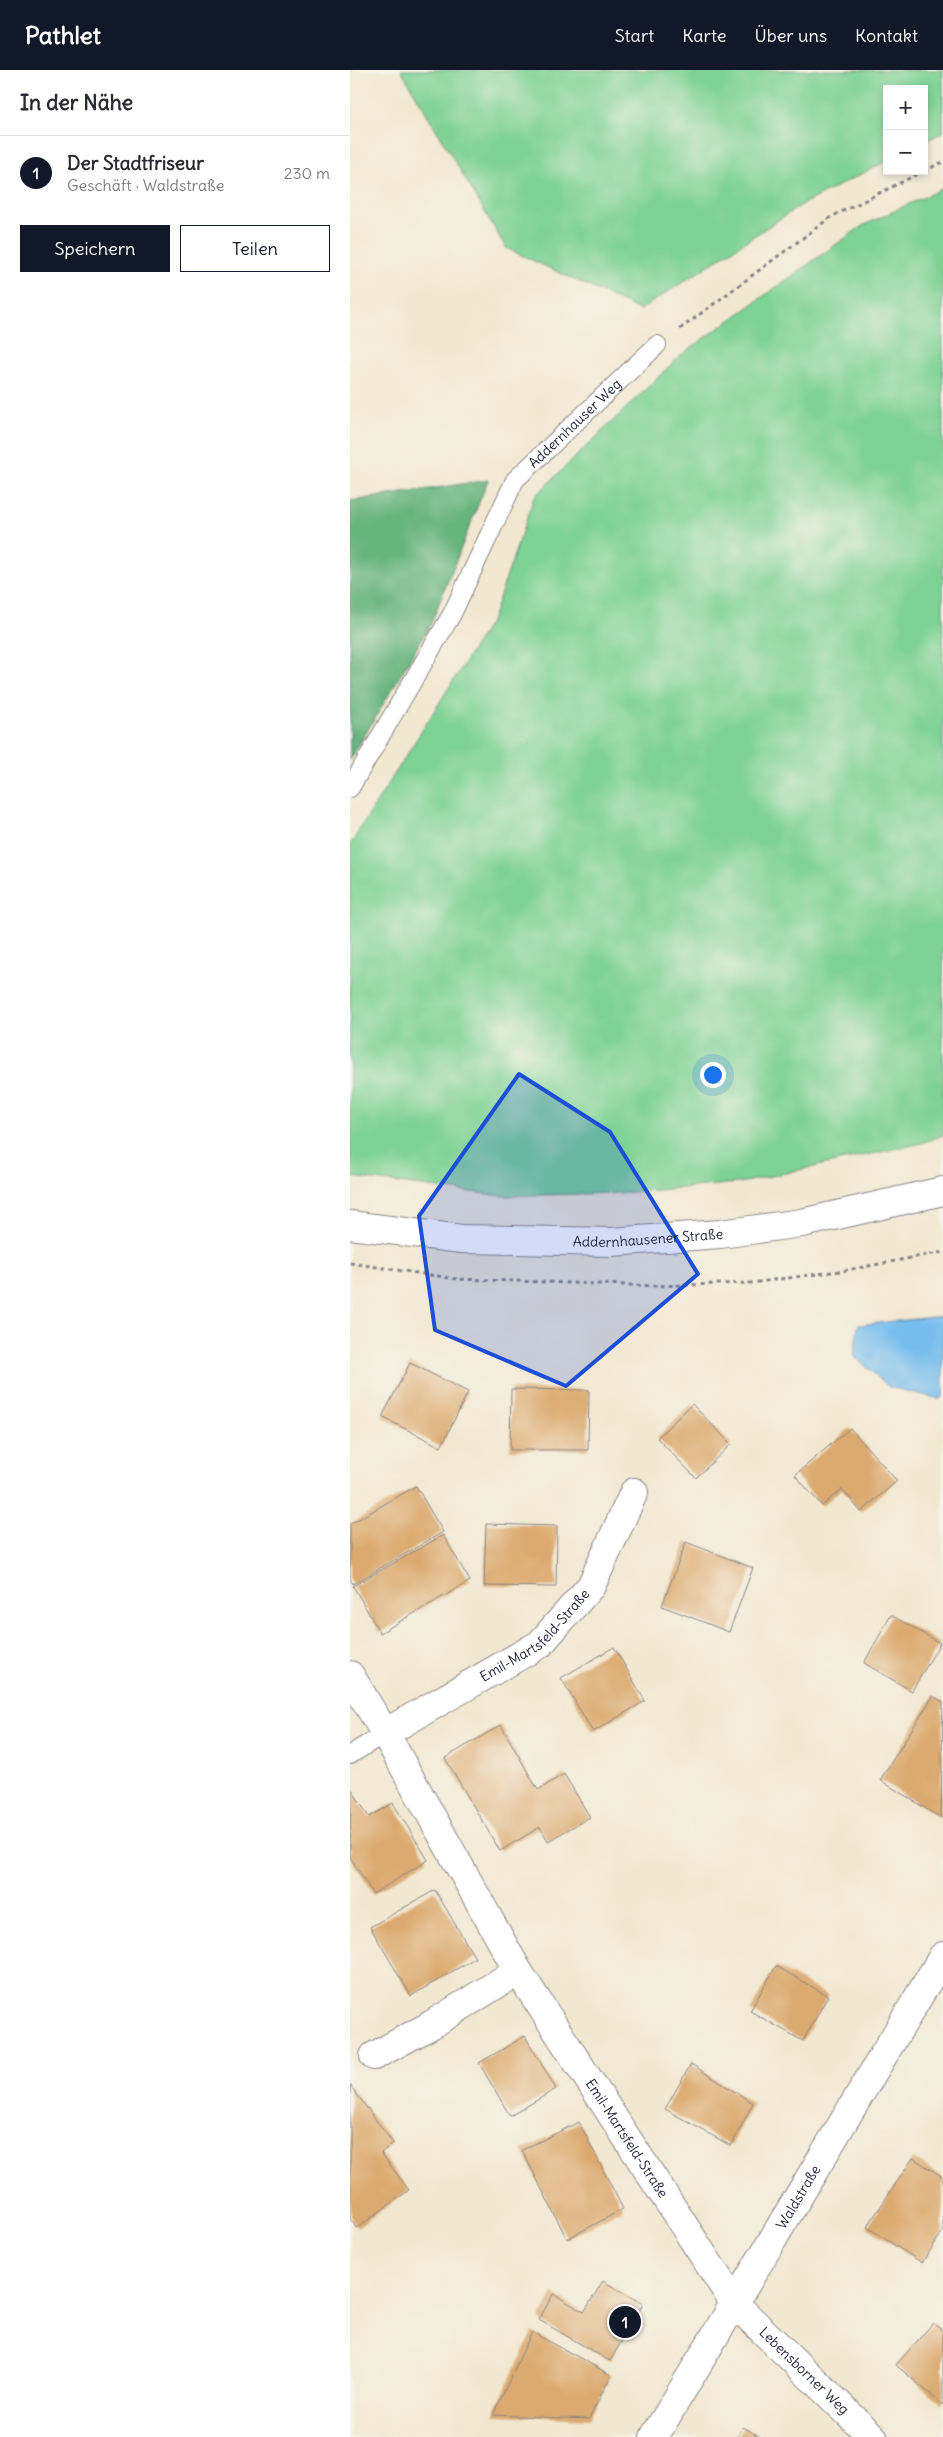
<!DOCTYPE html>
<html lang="de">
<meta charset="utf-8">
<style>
:root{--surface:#fff;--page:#f7f7f7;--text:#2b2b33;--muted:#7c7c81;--line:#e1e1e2;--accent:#111827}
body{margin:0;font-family:Delius,sans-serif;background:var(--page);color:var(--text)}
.controls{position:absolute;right:15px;top:15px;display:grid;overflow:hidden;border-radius:0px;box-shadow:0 2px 8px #0003}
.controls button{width:45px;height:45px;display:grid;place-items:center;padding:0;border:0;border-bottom:1px solid var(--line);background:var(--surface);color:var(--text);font:25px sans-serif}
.you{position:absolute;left:362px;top:1004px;width:18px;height:18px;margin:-12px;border:4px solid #fff;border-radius:50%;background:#1a73e8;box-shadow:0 0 0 8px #1a73e833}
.badge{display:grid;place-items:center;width:32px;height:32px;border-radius:50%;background:var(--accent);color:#fff;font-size:16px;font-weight:700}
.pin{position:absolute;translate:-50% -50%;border:2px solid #fff;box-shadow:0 1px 5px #0006}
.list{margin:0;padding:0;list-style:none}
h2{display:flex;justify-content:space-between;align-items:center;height:65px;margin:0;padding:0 20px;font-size:21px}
h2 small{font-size:16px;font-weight:400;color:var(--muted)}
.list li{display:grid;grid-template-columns:32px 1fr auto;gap:15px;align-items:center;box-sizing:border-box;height:75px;padding:0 20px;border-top:1px solid var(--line)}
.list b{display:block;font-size:19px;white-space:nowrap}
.list p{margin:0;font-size:16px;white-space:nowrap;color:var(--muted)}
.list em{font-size:16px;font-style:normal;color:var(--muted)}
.actions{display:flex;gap:10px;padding:15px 20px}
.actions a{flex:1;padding:11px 0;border:1px solid var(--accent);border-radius:0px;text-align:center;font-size:18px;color:var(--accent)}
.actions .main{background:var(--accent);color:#fff}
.map{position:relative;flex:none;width:593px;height:2367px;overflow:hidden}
header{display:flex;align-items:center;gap:30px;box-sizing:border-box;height:70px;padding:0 25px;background:var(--accent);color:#fff}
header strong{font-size:24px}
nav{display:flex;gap:28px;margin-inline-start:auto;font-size:18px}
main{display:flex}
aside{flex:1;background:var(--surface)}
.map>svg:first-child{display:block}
.green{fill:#7ed295;stroke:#507a68}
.forest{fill:#66b47e;stroke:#446b5c}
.water{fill:#76bdee;stroke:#4c7094}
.building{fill:#dcaa6f}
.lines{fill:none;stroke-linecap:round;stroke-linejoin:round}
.lane-casing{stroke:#8a8586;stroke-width:20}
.street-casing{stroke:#8a8586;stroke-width:30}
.secondary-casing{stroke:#8a8586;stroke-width:30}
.path{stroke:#8a8586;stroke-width:3;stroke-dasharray:4 4;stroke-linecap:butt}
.lane{stroke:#fff;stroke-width:18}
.street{stroke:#fff;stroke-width:28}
.secondary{stroke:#fff;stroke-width:28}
.marked{fill:#1d4ed8;fill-opacity:0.2;stroke:#1d4ed8;stroke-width:4;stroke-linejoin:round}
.labels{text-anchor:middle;stroke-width:4;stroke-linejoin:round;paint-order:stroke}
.street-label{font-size:14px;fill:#22223b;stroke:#f7f3e8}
</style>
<header>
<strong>Pathlet</strong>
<nav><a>Start</a><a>Karte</a><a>Über uns</a><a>Kontakt</a></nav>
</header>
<main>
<aside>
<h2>In der Nähe<small></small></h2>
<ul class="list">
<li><span class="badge">1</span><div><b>Der Stadtfriseur</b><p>Geschäft · Waldstraße</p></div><em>230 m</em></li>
</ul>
<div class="actions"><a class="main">Speichern</a><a>Teilen</a></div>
</aside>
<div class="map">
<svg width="593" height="2367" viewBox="0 0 593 2367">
<rect width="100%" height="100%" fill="#f7f3e8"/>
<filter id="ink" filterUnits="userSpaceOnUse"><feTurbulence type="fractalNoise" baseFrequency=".02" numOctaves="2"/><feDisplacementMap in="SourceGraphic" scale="10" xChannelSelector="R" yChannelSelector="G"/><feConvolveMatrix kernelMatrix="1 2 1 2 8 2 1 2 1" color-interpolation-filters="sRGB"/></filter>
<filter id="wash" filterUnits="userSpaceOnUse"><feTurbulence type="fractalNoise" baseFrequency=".0096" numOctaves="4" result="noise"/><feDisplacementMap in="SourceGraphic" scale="20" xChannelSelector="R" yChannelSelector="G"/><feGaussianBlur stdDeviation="1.12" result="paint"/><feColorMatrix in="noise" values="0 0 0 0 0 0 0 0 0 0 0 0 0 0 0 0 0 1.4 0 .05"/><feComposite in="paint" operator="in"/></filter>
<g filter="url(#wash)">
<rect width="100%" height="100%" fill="#f2e8d1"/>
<path class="green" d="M51,0H593V62L574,72V19H537V91L453,134L290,240L156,178Z
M593,118V1065L572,1073L390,1113L271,1123L152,1126L0,1107V775L142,549L184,427L331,285L512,156Z"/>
<path class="forest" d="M138,410L81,554L0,690V431Z"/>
<path class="water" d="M593,1246V1326L590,1329L539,1317L504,1286L508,1255Z"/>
<g id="blocks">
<path class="building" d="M60,1293L118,1322L91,1377L32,1347Z
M161,1319L239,1320L238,1380H160Z
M342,1334L381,1374L346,1408L307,1368Z
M500,1358L547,1411L511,1442L492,1419L472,1436L445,1405Z
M66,1416L93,1462L3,1514L0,1509V1454Z
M136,1454L207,1456L206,1517L134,1516Z
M93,1465L120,1511L30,1563L3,1516Z
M336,1472L403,1498L379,1562L312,1536Z
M541,1545L590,1573L562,1621L514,1593Z
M264,1577L295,1631L243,1662L211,1608Z
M583,1626L593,1632L591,1748L530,1710Z
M151,1655L188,1720L214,1704L240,1747L198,1771L190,1757L150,1781L95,1688Z
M1,1718L19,1747L43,1733L78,1790L23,1824L0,1787Z
M85,1820L125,1888L61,1926L20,1857Z
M426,1896L478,1926L453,1971L400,1941Z
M175,1966L206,2019L160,2046L129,1993Z
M341,1994L403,2033L381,2076L315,2039Z
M0,2015L43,2073L31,2083L59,2120L7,2158L0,2149Z
M229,2052L273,2139L217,2169L172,2080Z
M563,2088L593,2107V2161L572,2193L517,2157Z
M253,2211L293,2234L260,2291L189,2250L203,2224L234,2242Z
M583,2253L593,2261V2335L546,2295Z
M182,2262L261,2305L239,2349L143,2345Z
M393,2357L411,2367H387Z"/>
</g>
</g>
<g filter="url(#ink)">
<use href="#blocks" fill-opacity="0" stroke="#8a8586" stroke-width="1"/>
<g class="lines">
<defs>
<g id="lane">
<path id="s1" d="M0,718L102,544L165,410L307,275"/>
<path d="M0,1685L35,1663"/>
</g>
<g id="street">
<path id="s2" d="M0,1605L35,1663L168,1901L385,2234L523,2367"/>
<path id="s3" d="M35,1663L190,1574L241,1516L284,1422"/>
<path d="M24,1986L81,1955L168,1901"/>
<path id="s4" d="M304,2367L593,1886"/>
</g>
<g id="secondary">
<path id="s5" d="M0,1155L111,1169L261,1172L370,1164L452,1153L593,1121"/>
</g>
</defs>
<use href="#lane" class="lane-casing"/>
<use href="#street" class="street-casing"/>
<use href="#secondary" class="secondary-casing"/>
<path class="path" d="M574,101L593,92
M330,259L481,147L574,101
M0,1193L107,1209L306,1216L401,1213L497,1200L593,1182"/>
<use href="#lane" class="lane"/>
<use href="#street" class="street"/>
<use href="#secondary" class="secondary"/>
</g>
</g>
<path class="marked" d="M169,1004L260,1062L348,1204L216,1316L85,1260L69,1146Z"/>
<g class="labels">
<g class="street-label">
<text dy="5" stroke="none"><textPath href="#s1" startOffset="432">Addernhauser Weg</textPath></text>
<text dy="5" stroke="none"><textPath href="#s5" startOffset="299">Addernhausener Straße</textPath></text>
<text dy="5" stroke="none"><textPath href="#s3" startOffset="180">Emil-Martsfeld-Straße</textPath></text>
<text dy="5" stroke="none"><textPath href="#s2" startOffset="540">Emil-Martsfeld-Straße</textPath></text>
<text dy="5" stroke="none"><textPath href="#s4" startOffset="280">Waldstraße</textPath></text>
<text dy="5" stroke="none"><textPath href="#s2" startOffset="834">Lebensborner Weg</textPath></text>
</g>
</g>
</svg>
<div class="controls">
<button>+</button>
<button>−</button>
</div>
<div class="you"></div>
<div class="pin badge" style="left:275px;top:2252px">1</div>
</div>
</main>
